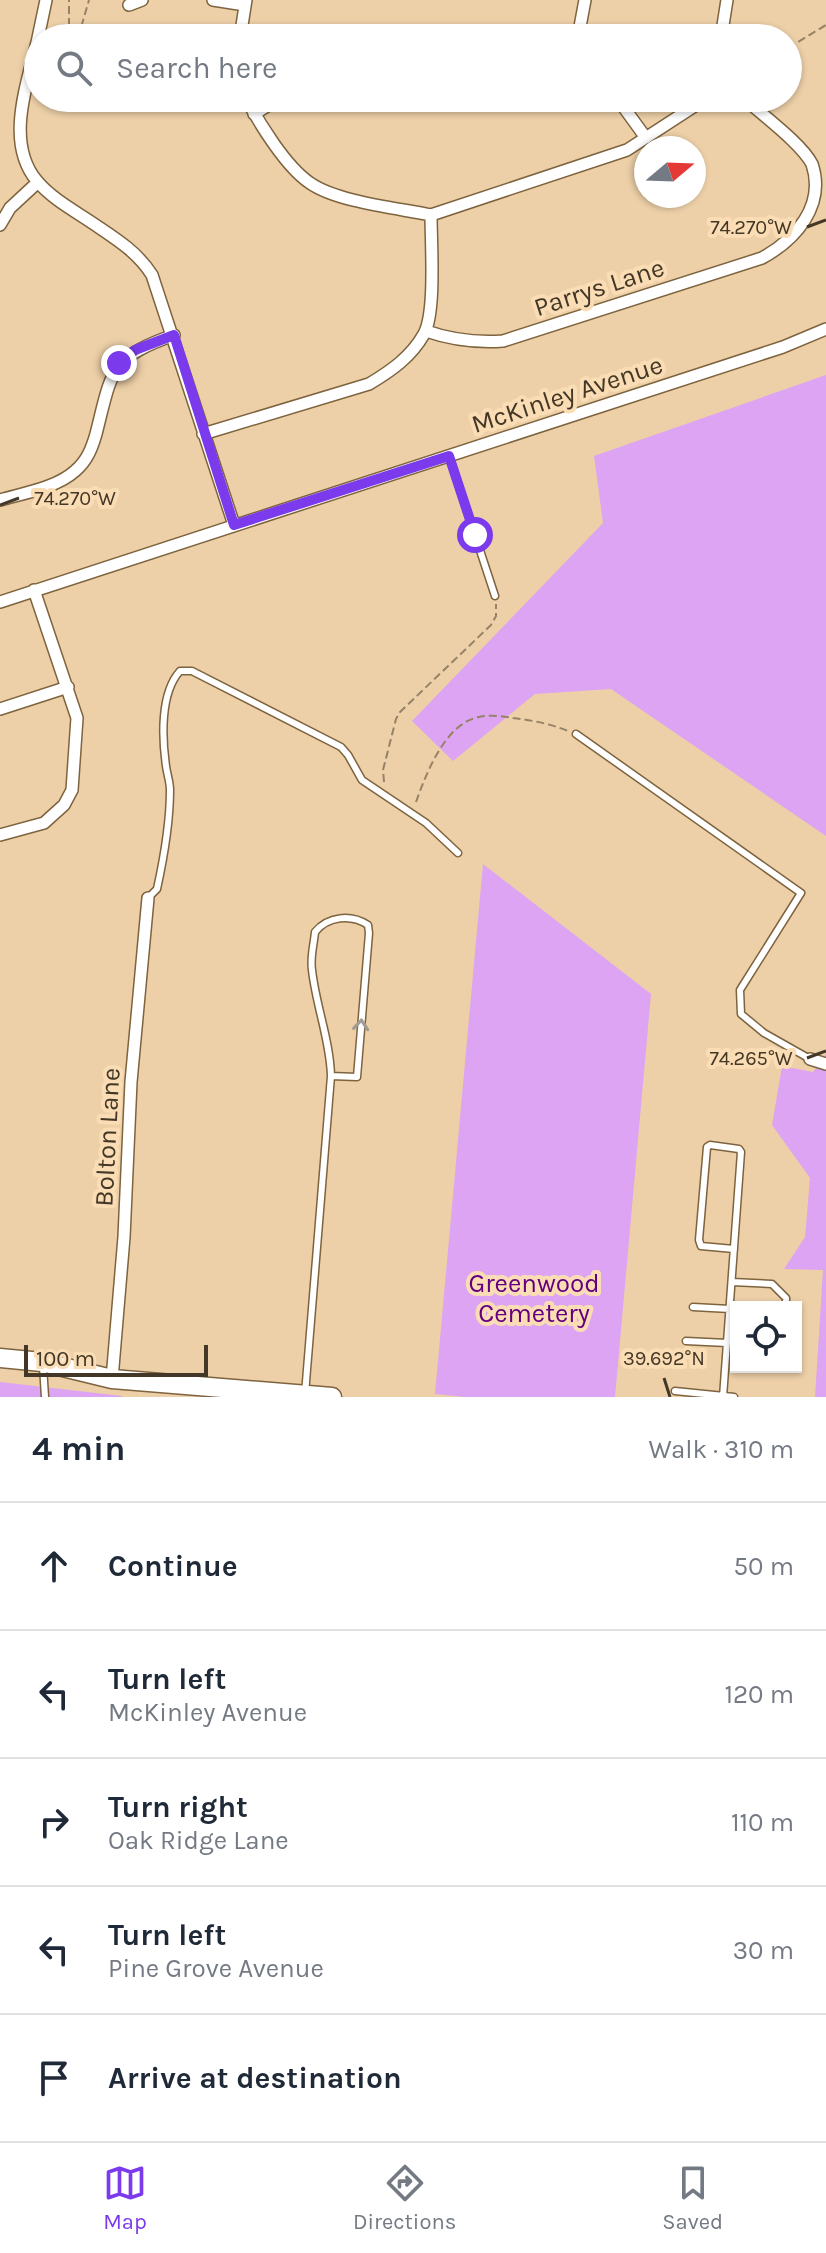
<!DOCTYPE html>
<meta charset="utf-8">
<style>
:root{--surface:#fff;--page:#f6f6f7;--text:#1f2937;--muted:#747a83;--line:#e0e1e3;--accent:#7c3aed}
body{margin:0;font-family:Karla,sans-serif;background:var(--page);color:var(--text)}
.controls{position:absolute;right:24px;bottom:24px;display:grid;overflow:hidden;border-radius:0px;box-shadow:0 2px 6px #0004}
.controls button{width:72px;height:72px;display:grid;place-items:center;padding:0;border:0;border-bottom:2px solid var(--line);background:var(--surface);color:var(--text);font:40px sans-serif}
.compass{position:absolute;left:634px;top:136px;width:72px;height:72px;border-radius:50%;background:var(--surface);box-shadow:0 2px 6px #0004;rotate:71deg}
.scale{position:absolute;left:24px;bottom:20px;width:184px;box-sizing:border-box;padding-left:8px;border:4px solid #433827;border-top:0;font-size:22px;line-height:28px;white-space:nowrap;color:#433827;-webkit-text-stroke:6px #fbddb5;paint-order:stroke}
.stop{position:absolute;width:24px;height:24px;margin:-18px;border:6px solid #7c3aed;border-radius:50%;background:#fff}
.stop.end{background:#7c3aed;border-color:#fff;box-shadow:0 2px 8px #0008}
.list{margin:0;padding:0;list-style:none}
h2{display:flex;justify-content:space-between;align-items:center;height:104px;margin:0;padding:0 32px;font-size:34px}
h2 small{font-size:26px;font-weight:400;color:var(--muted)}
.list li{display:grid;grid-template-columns:52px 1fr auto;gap:24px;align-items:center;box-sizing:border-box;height:128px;padding:0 32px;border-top:2px solid var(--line)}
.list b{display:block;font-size:30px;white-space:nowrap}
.list p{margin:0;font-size:26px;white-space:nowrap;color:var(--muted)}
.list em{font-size:26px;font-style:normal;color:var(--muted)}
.icon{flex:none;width:44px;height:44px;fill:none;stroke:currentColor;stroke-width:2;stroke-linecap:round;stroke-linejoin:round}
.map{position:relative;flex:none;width:826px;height:1397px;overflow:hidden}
.search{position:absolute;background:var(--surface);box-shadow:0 2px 6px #0004;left:24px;right:24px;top:24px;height:88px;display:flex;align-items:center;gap:20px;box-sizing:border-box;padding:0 28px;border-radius:44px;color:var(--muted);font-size:30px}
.sheet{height:744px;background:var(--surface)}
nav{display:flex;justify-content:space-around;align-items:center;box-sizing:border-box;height:112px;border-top:2px solid var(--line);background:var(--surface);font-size:22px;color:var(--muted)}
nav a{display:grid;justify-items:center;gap:4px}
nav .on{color:var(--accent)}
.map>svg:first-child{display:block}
.green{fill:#dca4f3}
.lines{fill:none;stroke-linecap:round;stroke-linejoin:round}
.service-casing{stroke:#7d633e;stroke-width:9}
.minor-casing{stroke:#7d633e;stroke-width:14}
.trunk-casing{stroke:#7d633e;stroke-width:21}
.path{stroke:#968266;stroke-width:2;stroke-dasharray:8 4;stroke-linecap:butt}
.service{stroke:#fff;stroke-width:6}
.minor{stroke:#fff;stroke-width:11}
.trunk{stroke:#fff;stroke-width:18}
.oneway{stroke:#a19c93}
.route{stroke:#7c3aed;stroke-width:10}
.ticks{fill:none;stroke:#433827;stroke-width:3}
.labels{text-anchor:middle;stroke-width:8;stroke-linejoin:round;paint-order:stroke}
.street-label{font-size:26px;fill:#433827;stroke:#fbddb5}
.park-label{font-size:26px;fill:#640080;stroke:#fbddb5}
.ticks-label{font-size:20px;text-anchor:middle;fill:#433827;stroke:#fbddb5;stroke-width:8;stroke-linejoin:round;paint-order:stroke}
</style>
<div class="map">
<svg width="826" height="1397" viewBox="0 0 826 1397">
<rect width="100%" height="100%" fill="#edd0a8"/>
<path class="green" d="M826,375V836L611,689L535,694L453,761L412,721L603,523L594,456Z
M483,864L651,994L615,1397H464L435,1394Z
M826,1054V1397H815L823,1270L784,1269L805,1237L810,1178L772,1125L782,1066L813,1072Z
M0,1382L122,1396V1397H0Z"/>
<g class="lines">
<defs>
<path id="service" d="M449,456L495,596
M576,734L801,893L740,990L741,1014L764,1033L810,1059
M148,898L157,889C164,857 170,823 170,790C170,782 167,774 166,766C162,738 160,693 180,671H192L341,747L348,755L362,780L426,823L458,853
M732,1282L772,1284L786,1298V1307
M693,1307L730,1309
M686,1341L727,1343
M43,1366L45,1397
M675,1391L734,1397
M305,1394L331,1076C330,1040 316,1006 312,970C310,957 314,944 315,932C328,916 351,914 368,925L369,933L357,1077L331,1076
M723,1397L741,1152L739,1149L710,1145L707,1147L699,1240L701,1246L734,1249"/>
<path id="minor" d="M213,0L245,5
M129,5L142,0
M581,37L579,32L585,0
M38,38C28,82 4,142 37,181C53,200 77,212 97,226C118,240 138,253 152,275L234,525
M38,38L46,0
M240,38L246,0
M532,38L579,32
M721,38L727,0
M246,98C259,123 286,167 310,183C337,202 397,208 431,215
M617,98L646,138
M254,114L280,98
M431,215L627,150L707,98
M0,225L10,208L38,182
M426,331C452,340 475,343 503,341L762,258C795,240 826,206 812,164C801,143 762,115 744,98
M203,434L369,384C391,371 411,357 424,334C436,312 431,243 431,215
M0,500C24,493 56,488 75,471C87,461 92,448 96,434C112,371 109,358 174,335
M0,602L783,347L826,329
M0,709L68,687
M0,835L44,823L64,805L72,790L77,718L34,590
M810,1059L826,1064
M112,1379L124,1237L131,1082L148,898"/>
<path id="trunk" d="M0,1358L42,1362L112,1379L332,1397"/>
</defs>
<use href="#service" class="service-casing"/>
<use href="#minor" class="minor-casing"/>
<use href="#trunk" class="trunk-casing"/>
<path class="path" d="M69,38V0
M78,38L89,0
M788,48L826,25
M384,782L383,770L396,719L400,712L491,625L496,616V604
M416,802C426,774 444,727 475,718C488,714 501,716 513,718C531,720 551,724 568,731"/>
<use href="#service" class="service"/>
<use href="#minor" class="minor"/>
<use href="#trunk" class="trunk"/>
</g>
<defs><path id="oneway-chevron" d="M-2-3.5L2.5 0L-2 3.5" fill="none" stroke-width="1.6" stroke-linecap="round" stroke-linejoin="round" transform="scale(2)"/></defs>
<use class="oneway" href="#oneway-chevron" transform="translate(361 1025) rotate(-85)"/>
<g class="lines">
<path class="route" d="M119,363L135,350L174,335L234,525L449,456L475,535"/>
</g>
<path class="ticks" d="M807,227L826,220M0,505L19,498M807,1058L826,1051M664,1378L670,1397"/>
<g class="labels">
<g class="street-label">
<text transform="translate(599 287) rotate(-18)" y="9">Parrys Lane</text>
<text transform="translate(567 394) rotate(-18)" y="9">McKinley Avenue</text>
<text transform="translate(107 1137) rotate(-87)" y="9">Bolton Lane</text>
</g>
<g class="park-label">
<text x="534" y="1292">Greenwood<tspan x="534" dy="30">Cemetery</tspan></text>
</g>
</g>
<g class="ticks-label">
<text x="751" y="234">74.270°W</text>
<text x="75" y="505">74.270°W</text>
<text x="751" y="1065">74.265°W</text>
<text x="664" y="1365">39.692°N</text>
</g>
</svg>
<div class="controls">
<button><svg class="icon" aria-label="locate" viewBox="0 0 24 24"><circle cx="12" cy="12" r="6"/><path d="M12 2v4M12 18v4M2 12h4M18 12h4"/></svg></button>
</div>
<svg class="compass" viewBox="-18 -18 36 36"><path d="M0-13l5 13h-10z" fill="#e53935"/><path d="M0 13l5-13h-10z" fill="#747a83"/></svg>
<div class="scale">100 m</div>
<div class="stop" style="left:475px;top:535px"></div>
<div class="stop end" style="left:119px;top:363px"></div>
<div class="search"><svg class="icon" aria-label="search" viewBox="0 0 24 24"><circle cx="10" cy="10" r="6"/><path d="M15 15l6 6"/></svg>Search here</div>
</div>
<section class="sheet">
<h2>4 min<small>Walk · 310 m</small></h2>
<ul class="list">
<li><svg class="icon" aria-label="ahead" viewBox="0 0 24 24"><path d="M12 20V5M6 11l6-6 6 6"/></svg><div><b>Continue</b></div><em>50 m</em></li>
<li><svg class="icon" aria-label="left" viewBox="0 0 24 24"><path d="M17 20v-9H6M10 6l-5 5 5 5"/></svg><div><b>Turn left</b><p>McKinley Avenue</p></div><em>120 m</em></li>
<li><svg class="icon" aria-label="right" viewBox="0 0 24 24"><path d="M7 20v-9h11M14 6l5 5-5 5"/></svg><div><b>Turn right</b><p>Oak Ridge Lane</p></div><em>110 m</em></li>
<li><svg class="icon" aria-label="left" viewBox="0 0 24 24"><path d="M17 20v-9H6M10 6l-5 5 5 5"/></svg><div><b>Turn left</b><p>Pine Grove Avenue</p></div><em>30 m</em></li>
<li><svg class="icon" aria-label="arrive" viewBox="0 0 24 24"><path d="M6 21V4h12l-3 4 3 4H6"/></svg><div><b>Arrive at destination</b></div></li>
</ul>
</section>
<nav>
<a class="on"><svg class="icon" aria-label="map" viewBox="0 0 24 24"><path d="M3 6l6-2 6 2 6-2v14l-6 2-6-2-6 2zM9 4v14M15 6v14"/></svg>Map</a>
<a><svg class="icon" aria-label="directions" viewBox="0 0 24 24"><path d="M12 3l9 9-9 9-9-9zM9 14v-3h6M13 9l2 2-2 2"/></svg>Directions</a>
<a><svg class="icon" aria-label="saved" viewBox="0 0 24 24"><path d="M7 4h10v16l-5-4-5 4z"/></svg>Saved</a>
</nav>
